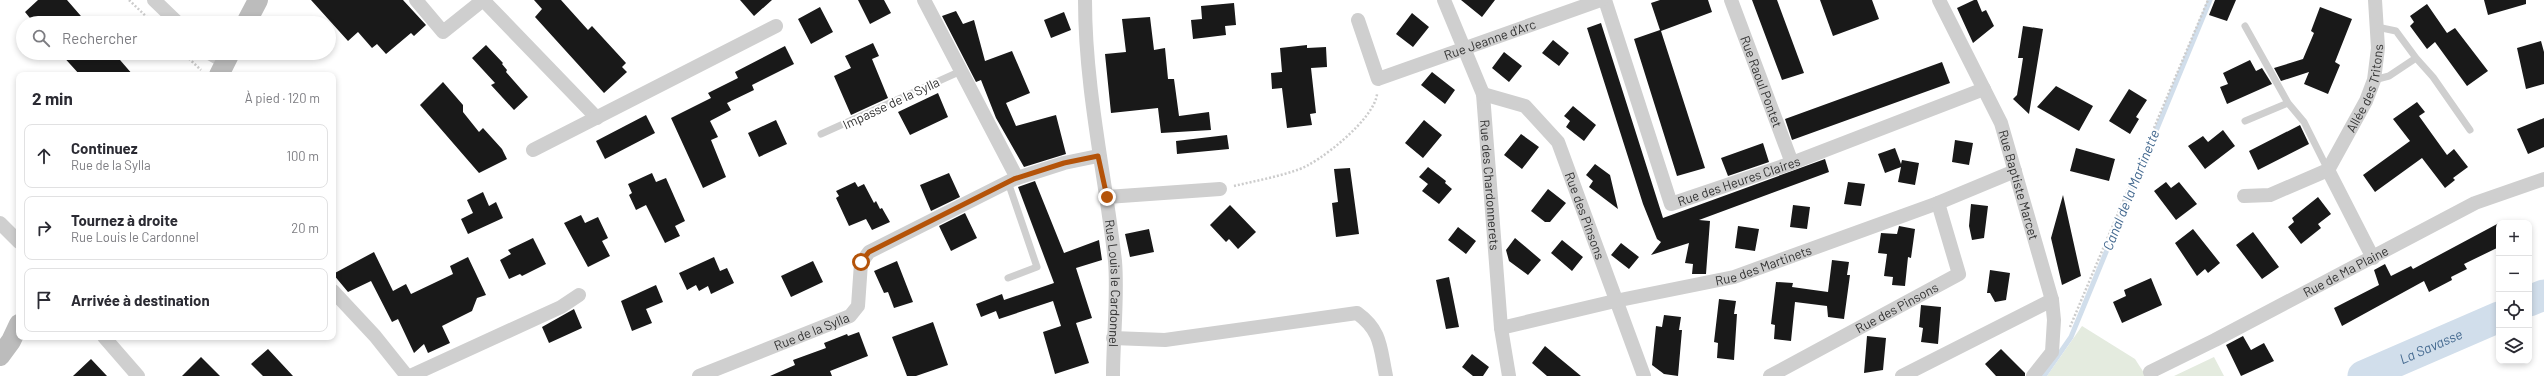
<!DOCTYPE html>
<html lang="fr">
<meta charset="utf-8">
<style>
:root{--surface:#fff;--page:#f2f2f3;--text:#2b2b33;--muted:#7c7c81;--line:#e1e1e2}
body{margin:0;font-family:Barlow,sans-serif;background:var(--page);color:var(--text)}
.controls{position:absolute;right:12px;bottom:12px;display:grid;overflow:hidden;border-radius:8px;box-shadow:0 2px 6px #0003}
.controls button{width:36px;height:36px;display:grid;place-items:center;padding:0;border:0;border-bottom:1px solid var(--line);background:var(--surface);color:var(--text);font:20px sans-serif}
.stop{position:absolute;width:12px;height:12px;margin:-9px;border:3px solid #b45309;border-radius:50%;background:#fff}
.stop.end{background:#b45309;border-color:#fff;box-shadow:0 1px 4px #0008}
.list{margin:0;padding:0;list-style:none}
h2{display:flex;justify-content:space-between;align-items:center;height:52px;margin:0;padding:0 16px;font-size:17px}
h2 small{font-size:13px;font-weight:400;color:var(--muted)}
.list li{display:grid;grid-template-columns:26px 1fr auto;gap:12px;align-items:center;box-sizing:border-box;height:64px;margin:0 8px 8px;padding:0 8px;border:1px solid var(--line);border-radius:8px}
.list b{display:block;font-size:15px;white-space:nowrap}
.list p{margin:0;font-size:13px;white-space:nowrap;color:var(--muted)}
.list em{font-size:13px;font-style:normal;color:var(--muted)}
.icon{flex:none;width:22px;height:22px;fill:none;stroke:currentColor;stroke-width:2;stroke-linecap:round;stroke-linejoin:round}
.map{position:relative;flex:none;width:2544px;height:376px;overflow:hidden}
.search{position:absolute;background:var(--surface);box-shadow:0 2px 6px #0003;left:16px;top:16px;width:320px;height:44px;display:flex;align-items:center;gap:10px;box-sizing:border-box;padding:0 14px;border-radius:22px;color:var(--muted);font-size:15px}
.panel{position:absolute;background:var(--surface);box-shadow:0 2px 6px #0003;left:16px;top:72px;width:320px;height:268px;border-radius:8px}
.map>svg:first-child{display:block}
.green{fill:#e4ebdf}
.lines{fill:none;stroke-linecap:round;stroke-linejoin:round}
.stream{stroke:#d1deeb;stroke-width:5}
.river{stroke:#d1deeb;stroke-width:31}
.building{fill:#191919}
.path{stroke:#ccc;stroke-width:2.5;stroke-dasharray:2 2;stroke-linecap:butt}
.service{stroke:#cfcfcf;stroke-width:7}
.minor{stroke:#cfcfcf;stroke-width:14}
.secondary{stroke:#bcbcbc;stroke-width:20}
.route{stroke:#b45309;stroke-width:5}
.labels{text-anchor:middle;stroke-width:4;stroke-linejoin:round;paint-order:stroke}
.street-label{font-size:13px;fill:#323232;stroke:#fff}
.water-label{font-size:14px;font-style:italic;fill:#456a90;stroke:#fff}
</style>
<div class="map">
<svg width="2544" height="376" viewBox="0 0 2544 376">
<rect width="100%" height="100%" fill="#fff"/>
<path class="green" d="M2082,326L2135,359L2146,376H2047Z
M2214,357L2224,376H2174Z"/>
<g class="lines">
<path class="stream" d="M2044,376L2071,337L2210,0"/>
<g class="river">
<path d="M2529,301L2544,295"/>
<path id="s1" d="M2363,376L2499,317"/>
</g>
</g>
<path class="building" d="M38,0H67L87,23H34L25,12Z
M311,0H403L426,25L414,36L411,33L386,54L377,44L372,48L358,32L348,41Z
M534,0H561L588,30L592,26L626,63L622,67L627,72L604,93L535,17L542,9Z
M740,0H772L754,16Z
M858,0H884L891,13L870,24Z
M1461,0H1495L1482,17Z
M1660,0H1708L1712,12L1661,31L1705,168L1677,176L1634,39L1660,30L1651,3Z
M1752,0H1777L1804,73L1782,80Z
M1820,0H1872L1879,19L1833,36Z
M1974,0H1977L1982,12L1986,10L1994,26L1973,43L1957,8Z
M2215,0H2236L2227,21L2209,15Z
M2484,0H2526V4L2488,15Z
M1234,3L1236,25L1225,26L1226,35L1193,39L1191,20L1202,19L1201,6Z
M2427,4L2447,33L2455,28L2488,71L2467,86L2435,42L2427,49L2410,26L2414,22L2410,16Z
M820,7L833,32L811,44L798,19Z
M2320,7L2352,19L2335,62L2340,65L2328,94L2304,84L2309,72L2281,81L2274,68L2303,59L2314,33L2311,31Z
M956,11L963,24L974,20L985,61L1012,51L1030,93L1006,103L1016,126L1056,115L1066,154L1024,167L996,118L981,80L976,82L942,16Z
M1064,12L1071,30L1051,38L1044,20Z
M1412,13L1429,27L1413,47L1396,34Z
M1150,17L1154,50L1165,48L1168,79H1174L1179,116L1209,112L1211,130L1161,133L1158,108L1111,113L1105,54L1126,52L1122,19Z
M1601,23L1663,218L1825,159L1829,172L1699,220L1710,221L1706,274H1692L1693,264L1685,263L1689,243L1651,255L1661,242L1657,239L1643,204L1587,28Z
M2023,26L2043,29L2029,114L2013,99L2017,95L2021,71L2023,58H2018Z
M1553,40L1569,53L1559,66L1542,53Z
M2541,41L2544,52V84L2526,89L2517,48Z
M873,43L879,56L872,59L888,98L851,115L834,76L851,68L845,56Z
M486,45L503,63L502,64L507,70L506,72L528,97L514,110L491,85L495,83L472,58Z
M1307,45V48L1326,47L1327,67L1311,68L1316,113L1310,114L1312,125L1287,128L1282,88L1272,89L1271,73L1282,72L1280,48Z
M785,46L794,64L752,85L754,90L727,103L731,110L710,121L718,137L711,140L726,177L703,188L671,118L711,98L708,93L738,78L735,72Z
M1504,52L1522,66L1509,82L1492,68Z
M60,53H114L133,75H80Z
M2250,60L2256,71L2262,68L2272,84L2227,104L2220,87L2228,84L2223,73Z
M1942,62L1950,83L1792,140L1785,119Z
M1432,72L1455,90L1445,104L1421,85Z
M443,82L463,105V112L479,132L483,128L502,149L507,159L479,173L420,105Z
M2056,86L2093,106L2079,131L2037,107Z
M2129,89L2147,100L2136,117L2139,119L2130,134L2109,121Z
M938,93L948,117L910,135L898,112Z
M2417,102L2425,112L2419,116L2447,155L2454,149L2468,167L2453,178L2455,180L2445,188L2422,158L2375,192L2363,175L2410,141L2393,119Z
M1573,106L1596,125L1584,141L1566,127L1570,121L1564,116Z
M646,115L655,133L605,159L596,141Z
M2544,118V147L2528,154L2517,129Z
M776,120L787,144L759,157L748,133Z
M1424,120L1442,135L1423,158L1405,143Z
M2300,125L2309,144L2258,170L2249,151Z
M2223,130L2235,146L2205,169L2188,146L2203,136L2208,142Z
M1521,134L1539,147L1522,169L1504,155Z
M1227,135L1229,149L1177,154L1176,141Z
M1955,140L1973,143L1969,165L1952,162Z
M1763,143L1769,162L1728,176L1721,158Z
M1895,148L1901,164L1902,160L1919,163L1915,185L1898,182L1901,167L1885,173L1878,154Z
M2076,148L2115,159L2109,181L2070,171Z
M1595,164L1610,175L1618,209L1589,187L1593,181L1586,175Z
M1428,167L1446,181L1445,183L1452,189L1439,204L1422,191L1428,184L1419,177Z
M1350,168L1359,234L1336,237L1332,203L1338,202L1334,169Z
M652,173L656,182L666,178L685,221L675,226L680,236L665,243L646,205L636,210L629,195L632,193L628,184Z
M949,173L960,197L931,211L920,185Z
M1035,181L1064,253L1099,240L1102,260L1076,268L1092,318L1076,323L1089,363L1055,374L1043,332L1061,326L1053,301L999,319L996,311L981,317L976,304L1002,294L1004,300L1054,283L1018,187Z
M855,182L858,187L864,184L874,203L876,201L880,209L882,208L890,222L872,230L866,219L849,226L836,198L839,196L836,191Z
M1848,182L1865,184L1861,206L1844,204Z
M2166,182L2171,188L2179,182L2197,204L2176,220L2154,191Z
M1548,189L1566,203L1550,222H1545L1531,211Z
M483,192L489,206L496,202L503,218L468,234L461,219L473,213L467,200Z
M2063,195L2081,276L2062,285L2051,238Z
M2318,197L2331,214L2318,224L2321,228L2301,244L2288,227L2294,222L2292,218Z
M1971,204L1988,206L1984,238L1972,240L1969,226Z
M1230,205L1256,232L1238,249L1229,239L1226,242L1210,225Z
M1793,205L1810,207L1807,229L1790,227Z
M965,213L977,238L951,251L939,226Z
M581,215L585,223L598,217L608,238L602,241L610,256L588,267L564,223Z
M2499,223V247L2464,264L2467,269L2451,277L2452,280L2429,292L2424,281L2342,326L2334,308L2379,285L2374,270L2385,264L2391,276L2411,266L2413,269Z
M1738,226L1759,229L1755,251L1735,248Z
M1899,226L1915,229L1911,258L1908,257L1905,286L1892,285L1893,277L1884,276L1887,254L1878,253L1881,233L1897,234Z
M1458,227L1476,241L1466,254L1448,240Z
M1149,229L1154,252L1130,257L1125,234Z
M2193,229L2220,263L2208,273L2205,269L2197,276L2175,243Z
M2253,232L2279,267L2262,279L2236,245Z
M533,238L546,264L522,276L520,274L509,279L500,260L511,254L508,250Z
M1515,238L1541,260L1528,275L1509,261L1506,250Z
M1562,240L1583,257L1572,271L1551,253Z
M1621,243L1639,257L1629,269L1611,255Z
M374,252L393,291L406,284L411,294L453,274L450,266L468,257L486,295L477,298L472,311L442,326L450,343L428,353L424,344L414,353L398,319L392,322L371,281L348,292L333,274Z
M714,257L720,271L727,268L734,283L711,294L708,286L699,291L696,285L687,290L679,273Z
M1832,260L1849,262L1847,275H1850L1844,319L1828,317L1827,306L1795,302L1791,341L1774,339L1775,325L1771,324L1776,282L1793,283L1792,287L1828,292Z
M813,261L823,282L791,297L781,276Z
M897,261L913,302L894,308L888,292L884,293L874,271Z
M1990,270L2010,273L2006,300L1995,302L1990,293H1987Z
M1449,277L1459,327L1446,329L1436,280Z
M2151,278L2162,305L2122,323L2113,302L2126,296L2124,290Z
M656,285L663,302L646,309L652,323L632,331L621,301Z
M1719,299L1736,301L1734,314H1737L1734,360L1717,358L1718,343L1714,342Z
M1921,305L1941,307L1938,344L1921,342L1923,328L1919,327Z
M574,309L582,328L549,343L542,327Z
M1664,315L1681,317L1679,330H1682L1678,376L1664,374L1652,365L1656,326L1662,327Z
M933,322L948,365L916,376H907L892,337Z
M859,332L868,356L830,371L832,376H770L795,365L793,360L826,348L824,343L847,334L848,336Z
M1867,336L1886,338L1883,370L1864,373Z
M2243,336L2251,350L2264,343L2274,361L2241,376L2226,345Z
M1545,346L1558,357L1581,376H1547L1532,363Z
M268,349L293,376H263L251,364Z
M2001,349L2025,373V376H1996L1985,364Z
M1472,354L1489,367L1483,376H1473L1462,367Z
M201,357L220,376H182Z
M91,359L107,376H73Z"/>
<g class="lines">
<path class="path" d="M129,0L153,23
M183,53L201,70
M1234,186C1255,181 1277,177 1297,170C1320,163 1375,118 1377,94
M2070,327L2208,0"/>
<path class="service" d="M2245,26L2288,103L2304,122L2328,170
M2377,27L2396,31L2416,58
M2374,80L2389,76L2416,58L2433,77L2470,130
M2245,121L2288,103
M821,134L961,71
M1008,182L1037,267L1008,278"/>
<g class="minor">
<path d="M154,0L178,23"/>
<path d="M416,0L443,32L483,0L597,118"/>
<path d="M924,0L1017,178"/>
<path id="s2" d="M1085,0C1085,88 1105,174 1115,261C1118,296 1113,340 1113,376"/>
<path id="s3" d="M1444,0L1483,94L1501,328L1509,376"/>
<path id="s4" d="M1605,0L1671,204L1792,163L1984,89"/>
<path id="s5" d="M1731,0L1792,163"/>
<path id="s6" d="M1939,0L2001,123L2052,300L2054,320L2052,352L2033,376"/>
<path id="s7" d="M1358,20L1378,79L1601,0"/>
<path d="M209,53L225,62"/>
<path id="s8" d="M1483,94L1525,106L1558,142L1644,376"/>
<path d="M533,150L776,26"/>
<path d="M2328,170L2373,258"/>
<path id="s9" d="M2244,196L2270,195L2328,170L2366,101L2374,80L2378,48L2375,0"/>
<path d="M1107,197L1220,189"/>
<path d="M0,223L19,242"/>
<path d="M333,291L375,336L407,376"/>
<path id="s10" d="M1501,328L1615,301L1734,277L1938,203L2015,171"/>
<path d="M104,337L138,376"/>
<path d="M1113,338L1165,340L1357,313C1382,331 1380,348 1386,376"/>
<path id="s11" d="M2150,372L2215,340L2475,203L2544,179"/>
<path d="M410,376L561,307L579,295"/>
<path id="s12" d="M699,376L850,316L858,306L861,263L869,252L1014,179L1064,163L1098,156"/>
<path id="s13" d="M1770,376L1959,274L1938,203"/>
<path d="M1902,376L2052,300"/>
</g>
<path class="secondary" d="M246,23L258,0
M219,75L230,53
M0,356L11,341L19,324"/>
</g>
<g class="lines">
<path class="route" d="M861,262L869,252L1014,179L1064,163L1098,156L1107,197"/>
</g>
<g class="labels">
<g class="street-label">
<text dy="5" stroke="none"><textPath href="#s7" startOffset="181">Rue Jeanne d'Arc</textPath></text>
<text dy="5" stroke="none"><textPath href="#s5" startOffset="87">Rue Raoul Pontet</textPath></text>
<text dy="5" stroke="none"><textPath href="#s9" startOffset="180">Allée des Tritons</textPath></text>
<text transform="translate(891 103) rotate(-25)" y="5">Impasse de la Sylla</text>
<text dy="5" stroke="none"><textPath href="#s4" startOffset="286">Rue des Heures Claires</textPath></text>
<text dy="5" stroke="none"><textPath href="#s3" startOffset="193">Rue des Chardonnerets</textPath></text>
<text dy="5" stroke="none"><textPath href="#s6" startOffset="202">Rue Baptiste Marcet</textPath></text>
<text dy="5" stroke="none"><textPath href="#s8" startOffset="171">Rue des Pinsons</textPath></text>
<text dy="5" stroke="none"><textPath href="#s10" startOffset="270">Rue des Martinets</textPath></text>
<text dy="5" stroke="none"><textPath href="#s11" startOffset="220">Rue de Ma Plaine</textPath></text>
<text dy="5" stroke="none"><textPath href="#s2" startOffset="285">Rue Louis le Cardonnel</textPath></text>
<text dy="5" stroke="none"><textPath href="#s13" startOffset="144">Rue des Pinsons</textPath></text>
<text dy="5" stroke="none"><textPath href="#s12" startOffset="121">Rue de la Sylla</textPath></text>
</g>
<g class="water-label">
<text transform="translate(2131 190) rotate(-68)" y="5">Canal de la Martinette</text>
<text dy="5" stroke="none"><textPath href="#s1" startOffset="74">La Savasse</textPath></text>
</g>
</g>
</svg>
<div class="controls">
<button>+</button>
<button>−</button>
<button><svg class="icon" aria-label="locate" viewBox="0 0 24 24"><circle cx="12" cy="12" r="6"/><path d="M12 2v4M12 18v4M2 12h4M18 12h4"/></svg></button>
<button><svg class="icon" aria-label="layers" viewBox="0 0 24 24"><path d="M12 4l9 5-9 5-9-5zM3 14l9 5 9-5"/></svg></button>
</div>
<div class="stop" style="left:861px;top:262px"></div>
<div class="stop end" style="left:1107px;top:197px"></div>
<div class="search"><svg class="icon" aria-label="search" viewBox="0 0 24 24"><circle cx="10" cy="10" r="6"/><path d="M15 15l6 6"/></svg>Rechercher</div>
<section class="panel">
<h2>2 min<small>À pied · 120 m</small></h2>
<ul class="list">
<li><svg class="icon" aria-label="ahead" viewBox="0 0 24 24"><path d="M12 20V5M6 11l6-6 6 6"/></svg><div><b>Continuez</b><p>Rue de la Sylla</p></div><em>100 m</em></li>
<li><svg class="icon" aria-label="right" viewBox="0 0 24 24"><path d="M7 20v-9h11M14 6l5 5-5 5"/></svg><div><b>Tournez à droite</b><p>Rue Louis le Cardonnel</p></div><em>20 m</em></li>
<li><svg class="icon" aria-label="arrive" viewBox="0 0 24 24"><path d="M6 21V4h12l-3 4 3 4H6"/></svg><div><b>Arrivée à destination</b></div></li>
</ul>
</section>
</div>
